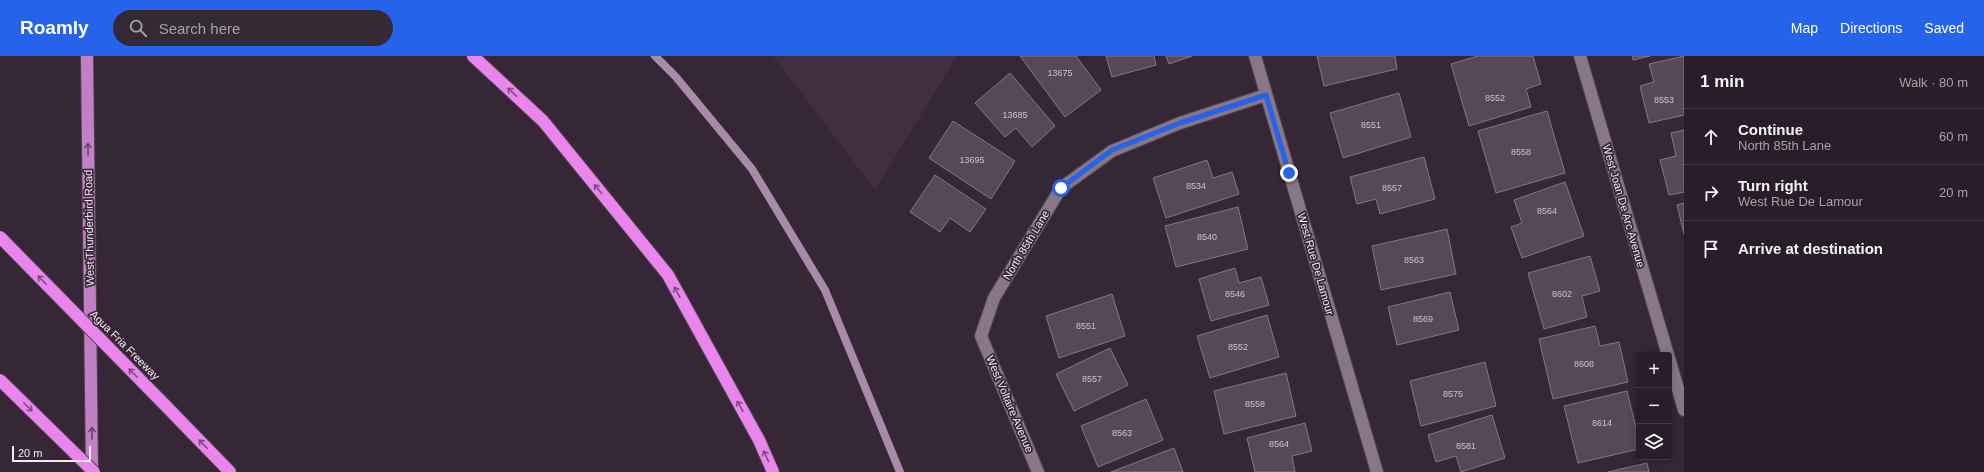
<!DOCTYPE html>
<meta charset="utf-8">
<style>
:root{--surface:#281d28;--page:#342a34;--text:#f1f3f6;--muted:#a5a2a8;--line:#443b45;--accent:#2563eb}
body{margin:0;font-family:Arial,sans-serif;background:var(--page);color:var(--text)}
.controls{position:absolute;right:12px;bottom:12px;display:grid;overflow:hidden;border-radius:4px;box-shadow:0 2px 10px #0003}
.controls button{width:36px;height:36px;display:grid;place-items:center;padding:0;border:0;border-bottom:1px solid var(--line);background:var(--surface);color:var(--text);font:20px sans-serif}
.scale{position:absolute;left:12px;bottom:10px;width:79px;box-sizing:border-box;padding-left:4px;border:2px solid #f3eaf3;border-top:0;font-size:11px;line-height:14px;white-space:nowrap;color:#f3eaf3;-webkit-text-stroke:3px #352735;paint-order:stroke}
.stop{position:absolute;width:12px;height:12px;margin:-9px;border:3px solid #2563eb;border-radius:50%;background:#fff}
.stop.end{background:#2563eb;border-color:#fff;box-shadow:0 1px 4px #0008}
.list{margin:0;padding:0;list-style:none}
h2{display:flex;justify-content:space-between;align-items:center;height:52px;margin:0;padding:0 16px;font-size:17px}
h2 small{font-size:13px;font-weight:400;color:var(--muted)}
.list li{display:grid;grid-template-columns:26px 1fr auto;gap:12px;align-items:center;box-sizing:border-box;height:56px;padding:0 16px;border-top:1px solid var(--line)}
.list b{display:block;font-size:15px;white-space:nowrap}
.list p{margin:0;font-size:13px;white-space:nowrap;color:var(--muted)}
.list em{font-size:13px;font-style:normal;color:var(--muted)}
.icon{flex:none;width:22px;height:22px;fill:none;stroke:currentColor;stroke-width:2;stroke-linecap:round;stroke-linejoin:round}
.map{position:relative;flex:none;width:1684px;height:416px;overflow:hidden}
header{display:flex;align-items:center;gap:24px;box-sizing:border-box;height:56px;padding:0 20px;background:var(--accent);color:#fff}
header strong{font-size:19px}
nav{display:flex;gap:22px;margin-inline-start:auto;font-size:14px}
.search{width:280px;height:36px;background:var(--page);display:flex;align-items:center;gap:10px;box-sizing:border-box;padding:0 14px;border-radius:22px;color:var(--muted);font-size:15px}
main{display:flex}
aside{flex:1;background:var(--surface)}
.map>svg:first-child{display:block}
.built{fill:#412e41}
.lines{fill:none;stroke-linecap:round;stroke-linejoin:round}
.stream{stroke:#a88ba9;stroke-width:8}
.building{fill:#574857;stroke:#867686}
.minor-casing{stroke:#504450;stroke-width:14}
.major-casing{stroke:#504450;stroke-width:14}
.highway-casing{stroke:#504450;stroke-width:14}
.minor{stroke:#877787;stroke-width:12}
.major{stroke:#c27fc5;stroke-width:12}
.highway{stroke:#ea85ee;stroke-width:12}
.highway-bridge-casing{stroke:#504450;stroke-width:14;stroke-linecap:butt}
.highway-bridge{stroke:#ea85ee;stroke-width:12}
.oneway{stroke:#7d4d7f}
.oneway2{stroke:#664667}
.route{stroke:#2563eb;stroke-width:5}
.labels{text-anchor:middle;stroke-width:3.5;stroke-linejoin:round;paint-order:stroke}
.number-label{font-size:9px;fill:#ccc2cc}
.street-label{font-size:11px;fill:#f3eaf3;stroke:#352735}
</style>
<header>
<strong>Roamly</strong>
<div class="search"><svg class="icon" aria-label="search" viewBox="0 0 24 24"><circle cx="10" cy="10" r="6"/><path d="M15 15l6 6"/></svg>Search here</div>
<nav><a>Map</a><a>Directions</a><a>Saved</a></nav>
</header>
<main>
<div class="map">
<svg width="1684" height="416" viewBox="0 0 1684 416">
<rect width="100%" height="100%" fill="#352735"/>
<path class="built" d="M773,0H957L875,134Z"/>
<g class="lines">
<path class="stream" d="M655,0L676,21L752,113L825,234L900,416"/>
</g>
<path class="building" d="M1020,0H1076L1101,34L1065,61Z
M1106,0H1154L1156,9L1112,21Z
M1166,0H1192L1169,8Z
M1317,0H1395L1397,13L1324,30Z
M1478,0H1533L1541,28L1526,33L1531,51L1469,70L1451,8Z
M1632,0H1650L1633,4Z
M1684,0V59L1649,67L1640,30L1654,26L1649,8Z
M1010,17L1055,70L1032,91L1016,72L1005,81L975,47Z
M1399,37L1411,81L1343,102L1330,57Z
M1547,55L1565,117L1496,137L1478,75Z
M953,65L1015,105L991,143L929,102Z
M1684,74V136L1669,139L1660,104L1676,100L1671,77Z
M1424,101L1435,143L1380,158L1376,143L1357,148L1350,121Z
M1207,104L1213,122L1232,116L1239,138L1166,162L1153,122Z
M935,119L986,153L970,176L950,162L940,176L910,156Z
M1565,126L1584,180L1522,202L1511,171L1522,167L1514,144Z
M1684,147V178L1677,149Z
M1238,151L1248,193L1176,211L1165,170Z
M1447,173L1456,218L1381,234L1372,190Z
M1590,200L1600,235L1582,240L1587,261L1544,273L1528,217Z
M1235,212L1239,227L1261,221L1269,249L1211,265L1199,223Z
M1450,236L1459,274L1397,289L1388,251Z
M1112,238L1125,280L1059,302L1046,260Z
M1267,259L1279,301L1210,322L1197,280Z
M1595,270L1600,290L1619,286L1628,326L1553,343L1539,283Z
M1110,292L1128,329L1074,355L1056,318Z
M1485,306L1496,350L1421,370L1410,325Z
M1286,317L1296,360L1224,378L1214,335Z
M1627,335L1639,384V393L1578,407L1564,350Z
M1146,343L1163,384L1098,411L1081,370Z
M1492,359L1505,402L1461,416L1456,400L1436,406L1428,379Z
M1305,367L1312,395L1292,400L1295,416H1255L1247,382Z
M1174,392L1183,416H1111Z
M1647,407L1649,416H1608Z"/>
<g class="lines">
<defs>
<path id="minor" d="M1255,0L1377,416
M1580,0L1668,299
M1669,302L1684,354
M1038,416L981,280L994,242L1061,132L1112,95L1180,67L1266,39"/>
<path id="major" d="M87,0L92,416"/>
<path id="highway" d="M473,0L543,65L668,219L759,384L773,416
M161,345L230,416"/>
</defs>
<use href="#minor" class="minor-casing"/>
<use href="#major" class="major-casing"/>
<use href="#highway" class="highway-casing"/>
<use href="#minor" class="minor"/>
<use href="#major" class="major"/>
<use href="#highway" class="highway"/>
<defs>
<path id="highway-bridge" d="M0,181L161,345
M0,324L94,416"/>
</defs>
<use href="#highway-bridge" class="highway-bridge-casing"/>
<use href="#highway-bridge" class="highway-bridge"/>
</g>
<defs><path id="oneway-shaft" d="M-6 0H5M1.5-3L5.5 0L1.5 3" fill="none" stroke-width="1.6" stroke-linecap="round" stroke-linejoin="round"/></defs>
<g class="oneway">
<use href="#oneway-shaft" transform="translate(512 36) rotate(-137)"/>
<use href="#oneway-shaft" transform="translate(598 133) rotate(-129)"/>
<use href="#oneway-shaft" transform="translate(42 224) rotate(-135)"/>
<use href="#oneway-shaft" transform="translate(677 236) rotate(-119)"/>
<use href="#oneway-shaft" transform="translate(133 317) rotate(-135)"/>
<use href="#oneway-shaft" transform="translate(740 350) rotate(-119)"/>
<use href="#oneway-shaft" transform="translate(28 351) rotate(45)"/>
<use href="#oneway-shaft" transform="translate(203 388) rotate(-134)"/>
<use href="#oneway-shaft" transform="translate(766 400) rotate(-115)"/>
</g>
<g class="oneway2">
<use href="#oneway-shaft" transform="translate(88 93) rotate(-91)"/>
<use href="#oneway-shaft" transform="translate(92 377) rotate(-91)"/>
</g>
<g class="lines">
<path class="route" d="M1061,132L1112,94L1180,67L1266,39L1289,117"/>
</g>
<g class="labels">
<g class="number-label">
<text x="1060" y="20">13675</text>
<text x="1495" y="45">8552</text>
<text x="1664" y="47">8553</text>
<text x="1015" y="62">13685</text>
<text x="1371" y="72">8551</text>
<text x="1521" y="99">8558</text>
<text x="972" y="107">13695</text>
<text x="1196" y="133">8534</text>
<text x="1392" y="135">8557</text>
<text x="1547" y="158">8564</text>
<text x="1207" y="184">8540</text>
<text x="1414" y="207">8563</text>
<text x="1235" y="241">8546</text>
<text x="1562" y="241">8602</text>
<text x="1423" y="266">8569</text>
<text x="1086" y="273">8551</text>
<text x="1238" y="294">8552</text>
<text x="1584" y="311">8608</text>
<text x="1092" y="326">8557</text>
<text x="1453" y="341">8575</text>
<text x="1255" y="351">8558</text>
<text x="1602" y="370">8614</text>
<text x="1122" y="380">8563</text>
<text x="1279" y="391">8564</text>
<text x="1466" y="393">8581</text>
</g>
<g class="street-label">
<text transform="translate(1624 150) rotate(74)" y="4">West Joan De Arc Avenue</text>
<text transform="translate(89 172) rotate(-91)" y="4">West Thunderbird Road</text>
<text transform="translate(1026 189) rotate(-59)" y="4">North 85th Lane</text>
<text transform="translate(1316 208) rotate(74)" y="4">West Rue De Lamour</text>
<text transform="translate(125 289) rotate(45)" y="4">Agua Fria Freeway</text>
<text transform="translate(1010 348) rotate(67)" y="4">West Voltaire Avenue</text>
</g>
</g>
</svg>
<div class="controls">
<button>+</button>
<button>−</button>
<button><svg class="icon" aria-label="layers" viewBox="0 0 24 24"><path d="M12 4l9 5-9 5-9-5zM3 14l9 5 9-5"/></svg></button>
</div>
<div class="scale">20 m</div>
<div class="stop" style="left:1061px;top:132px"></div>
<div class="stop end" style="left:1289px;top:117px"></div>
</div>
<aside>
<h2>1 min<small>Walk · 80 m</small></h2>
<ul class="list">
<li><svg class="icon" aria-label="ahead" viewBox="0 0 24 24"><path d="M12 20V5M6 11l6-6 6 6"/></svg><div><b>Continue</b><p>North 85th Lane</p></div><em>60 m</em></li>
<li><svg class="icon" aria-label="right" viewBox="0 0 24 24"><path d="M7 20v-9h11M14 6l5 5-5 5"/></svg><div><b>Turn right</b><p>West Rue De Lamour</p></div><em>20 m</em></li>
<li><svg class="icon" aria-label="arrive" viewBox="0 0 24 24"><path d="M6 21V4h12l-3 4 3 4H6"/></svg><div><b>Arrive at destination</b></div></li>
</ul>
</aside>
</main>
